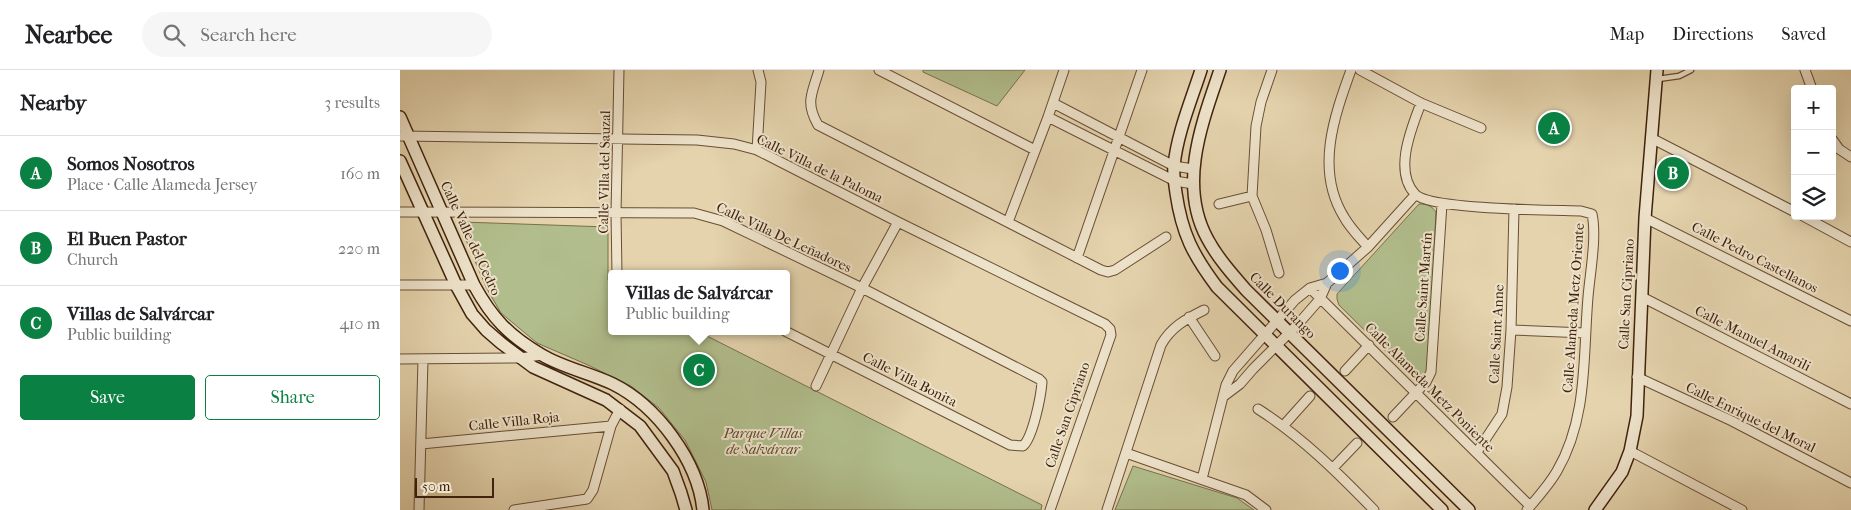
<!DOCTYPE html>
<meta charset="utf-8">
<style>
:root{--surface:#fff;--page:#f6f6f6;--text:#202124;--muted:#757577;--line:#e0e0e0;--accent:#0b8043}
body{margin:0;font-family:"IM FELL French Canon",serif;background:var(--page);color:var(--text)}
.controls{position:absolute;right:15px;top:15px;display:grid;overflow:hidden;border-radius:5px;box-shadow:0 5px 20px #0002}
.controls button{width:45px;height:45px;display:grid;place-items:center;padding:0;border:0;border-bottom:1px solid var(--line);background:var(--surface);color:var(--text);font:25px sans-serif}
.scale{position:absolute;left:15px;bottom:12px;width:79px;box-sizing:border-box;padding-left:5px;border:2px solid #41220c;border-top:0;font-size:14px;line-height:18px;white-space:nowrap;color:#41220c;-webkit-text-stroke:4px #ede2ca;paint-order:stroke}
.you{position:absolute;left:939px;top:200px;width:18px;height:18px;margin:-12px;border:4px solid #fff;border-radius:50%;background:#1a73e8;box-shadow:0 0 0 8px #1a73e833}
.badge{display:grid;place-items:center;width:32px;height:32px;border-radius:50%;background:var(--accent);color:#fff;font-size:16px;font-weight:700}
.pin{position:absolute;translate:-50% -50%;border:2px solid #fff;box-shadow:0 1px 5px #0006}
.popup{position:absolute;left:208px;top:200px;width:182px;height:65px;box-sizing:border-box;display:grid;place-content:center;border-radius:5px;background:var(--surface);filter:drop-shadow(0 1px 4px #0005);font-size:16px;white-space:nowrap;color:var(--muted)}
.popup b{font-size:19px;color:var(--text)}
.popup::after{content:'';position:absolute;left:50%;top:100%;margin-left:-10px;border:10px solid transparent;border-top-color:var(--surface)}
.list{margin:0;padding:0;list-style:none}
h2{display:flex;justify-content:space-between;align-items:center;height:65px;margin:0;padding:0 20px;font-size:21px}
h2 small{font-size:16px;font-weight:400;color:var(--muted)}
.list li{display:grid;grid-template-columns:32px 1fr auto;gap:15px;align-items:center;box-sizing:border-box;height:75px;padding:0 20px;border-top:1px solid var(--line)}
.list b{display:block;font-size:19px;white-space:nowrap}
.list p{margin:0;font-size:16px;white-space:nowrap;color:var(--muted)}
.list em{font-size:16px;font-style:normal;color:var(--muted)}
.actions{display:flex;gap:10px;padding:15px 20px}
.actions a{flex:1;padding:11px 0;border:1px solid var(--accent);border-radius:5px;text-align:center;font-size:18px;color:var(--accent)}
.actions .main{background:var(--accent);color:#fff}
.icon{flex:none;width:28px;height:28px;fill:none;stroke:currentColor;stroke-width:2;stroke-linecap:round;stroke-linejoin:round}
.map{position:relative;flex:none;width:1451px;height:440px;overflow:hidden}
header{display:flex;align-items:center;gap:30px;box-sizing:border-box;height:70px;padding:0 25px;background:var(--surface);border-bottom:1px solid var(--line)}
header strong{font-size:24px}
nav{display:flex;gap:28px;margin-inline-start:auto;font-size:18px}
.search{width:350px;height:45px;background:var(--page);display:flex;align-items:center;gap:12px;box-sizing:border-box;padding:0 18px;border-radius:28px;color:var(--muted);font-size:19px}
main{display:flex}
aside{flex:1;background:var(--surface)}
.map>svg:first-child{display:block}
.green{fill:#b1bd8c;stroke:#79704c}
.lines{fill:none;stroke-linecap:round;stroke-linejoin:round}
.lane-casing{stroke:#6a4e34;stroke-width:7}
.street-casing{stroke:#6a4e34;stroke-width:11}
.secondary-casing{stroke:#41220c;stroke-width:14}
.lane{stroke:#ede2ca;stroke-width:4.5}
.street{stroke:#ede2ca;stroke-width:9}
.secondary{stroke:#ede2ca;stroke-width:11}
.labels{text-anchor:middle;stroke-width:4;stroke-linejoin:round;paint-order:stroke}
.street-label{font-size:14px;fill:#41220c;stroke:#ede2ca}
.park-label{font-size:14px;font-style:italic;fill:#5d492c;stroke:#ede2ca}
</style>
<header>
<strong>Nearbee</strong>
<div class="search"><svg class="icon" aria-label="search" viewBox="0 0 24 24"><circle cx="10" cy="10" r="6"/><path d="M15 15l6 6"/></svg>Search here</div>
<nav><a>Map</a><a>Directions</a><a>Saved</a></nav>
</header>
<main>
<aside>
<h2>Nearby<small>3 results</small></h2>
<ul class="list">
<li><span class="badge">A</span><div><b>Somos Nosotros</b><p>Place · Calle Alameda Jersey</p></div><em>160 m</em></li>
<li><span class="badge">B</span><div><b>El Buen Pastor</b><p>Church</p></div><em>220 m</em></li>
<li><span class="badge">C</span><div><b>Villas de Salvárcar</b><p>Public building</p></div><em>410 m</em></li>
</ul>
<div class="actions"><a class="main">Save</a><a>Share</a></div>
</aside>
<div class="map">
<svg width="1451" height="440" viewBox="0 0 1451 440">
<rect width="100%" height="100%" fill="#e4d3ad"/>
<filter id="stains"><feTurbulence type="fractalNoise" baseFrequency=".004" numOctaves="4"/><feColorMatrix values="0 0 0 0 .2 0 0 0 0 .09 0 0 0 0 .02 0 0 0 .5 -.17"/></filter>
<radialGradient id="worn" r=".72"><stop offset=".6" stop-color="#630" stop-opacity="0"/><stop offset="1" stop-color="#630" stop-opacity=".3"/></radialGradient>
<path class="green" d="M523,0H625L597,36L523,2Z
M1019,134C1026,134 1031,135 1036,142L1028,304L1019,307L1011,306L939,235L937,229V224Z
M62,152L208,157V210L211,215L212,261H297L642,435L641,440H312L306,412L285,370L259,338L231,316L188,295L137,273L101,243L87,219L60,156Z
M733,396L837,428L854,440H715Z"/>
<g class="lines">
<defs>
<path id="lane" d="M1258,9L1279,6L1291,0"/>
<path id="street" d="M419,0C412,24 405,32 418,55L701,200L708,202L715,200L766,167
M479,0L635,80
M872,0L861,32L856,56L852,126L866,160L879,203
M951,0C934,47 915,100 944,147C950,158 960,168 968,177
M960,0L1021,33L1081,58
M1405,0L1412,19
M653,33L774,96L793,99
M1021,33C1012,57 993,101 1015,124C1030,140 1154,140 1181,141L1192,144C1197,167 1190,203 1188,227C1183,286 1188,348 1157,401C1149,415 1137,428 1127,440
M648,47L775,111L793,114
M0,66L297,70L334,74L357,80L498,152L705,254L710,259L711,265L650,440
M1251,68L1395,142
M1432,69L1439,79L1451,87
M357,80L361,12L358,0
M819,134L852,126
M0,142L294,143L323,151L462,218L639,309L642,312C641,326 633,367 623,376L610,375L385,261
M1403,146L1451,172
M1245,148L1451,251
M608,152L648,47L664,0
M677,188L742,0
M217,204L216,143L219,0
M0,215H74
M910,218L1130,436
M1242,227L1451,334
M789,247L815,286
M1111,260L1185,263
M0,289L120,288L142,285
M945,301L969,275
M1237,307L1332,351L1451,413
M416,316L462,218L498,152
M824,326L840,314L853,299L899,253L920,229L927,213
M858,339C902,367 938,403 974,440
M993,347L1026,312L1031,302L1042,134
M884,355L910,326
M21,374L211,356
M1230,381L1342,440
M1077,382L1102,344L1107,317L1111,260L1114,139
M726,383L846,425L866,440
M933,398L957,373
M802,409L826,315L833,301L895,230L910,218L927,213L968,177L1015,125
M19,440L23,289
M114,440L187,429L193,420L211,356L220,339
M707,440L761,275C771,257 786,249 804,240"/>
<path id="secondary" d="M801,0C791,31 777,64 774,96C773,105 775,115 776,123C782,164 793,185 817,217L1042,440
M820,0C802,53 778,114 807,168C817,187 832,204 846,220L1069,440
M0,47L74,215C92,248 109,266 142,285C164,298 190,303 213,314C257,336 298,391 303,440
M0,91L56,215L72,244L86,260L101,273L133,297L206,330L240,356L273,401L281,423L286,440
M1195,440L1222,402L1230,381L1237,346L1245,148L1257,0"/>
</defs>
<use href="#lane" class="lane-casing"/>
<use href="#street" class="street-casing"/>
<use href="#secondary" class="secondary-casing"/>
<use href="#lane" class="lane"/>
<use href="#street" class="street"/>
<use href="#secondary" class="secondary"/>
</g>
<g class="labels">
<g class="street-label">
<text transform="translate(420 98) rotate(26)" y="5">Calle Villa de la Paloma</text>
<text transform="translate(204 102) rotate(-89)" y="5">Calle Villa del Sauzal</text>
<text transform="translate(384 167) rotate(25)" y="5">Calle Villa De Leñadores</text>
<text transform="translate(71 168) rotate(65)" y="5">Calle Valle del Cedro</text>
<text transform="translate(1355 187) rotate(27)" y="5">Calle Pedro Castellanos</text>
<text transform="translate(1023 217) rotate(-86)" y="5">Calle Saint Martín</text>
<text transform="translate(1226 224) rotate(-87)" y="5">Calle San Cipriano</text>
<text transform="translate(883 235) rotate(45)" y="5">Calle Durango</text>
<text transform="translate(1173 238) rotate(-86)" y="5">Calle Alameda Metz Oriente</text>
<text transform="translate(1096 264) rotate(-87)" y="5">Calle Saint Anne</text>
<text transform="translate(1353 268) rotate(27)" y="5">Calle Manuel Amarili</text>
<text transform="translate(510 309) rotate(27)" y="5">Calle Villa Bonita</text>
<text transform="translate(1030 317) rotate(45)" y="5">Calle Alameda Metz Poniente</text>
<text transform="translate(667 345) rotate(-71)" y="5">Calle San Cipriano</text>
<text transform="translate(1351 347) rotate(26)" y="5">Calle Enrique del Moral</text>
<text transform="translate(114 351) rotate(-6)" y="5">Calle Villa Roja</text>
</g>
<g class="park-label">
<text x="363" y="368">Parque Villas<tspan x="363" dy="16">de Salvárcar</tspan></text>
</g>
</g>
<rect width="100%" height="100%" filter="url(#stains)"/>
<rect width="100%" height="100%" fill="url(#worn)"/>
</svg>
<div class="controls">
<button>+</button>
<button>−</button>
<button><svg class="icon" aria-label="layers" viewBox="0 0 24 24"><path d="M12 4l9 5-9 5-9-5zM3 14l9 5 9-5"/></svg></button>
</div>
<div class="scale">50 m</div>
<div class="you"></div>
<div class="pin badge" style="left:1154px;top:58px">A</div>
<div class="pin badge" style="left:1273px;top:103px">B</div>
<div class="pin badge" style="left:299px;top:300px">C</div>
<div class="popup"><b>Villas de Salvárcar</b>Public building</div>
</div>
</main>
